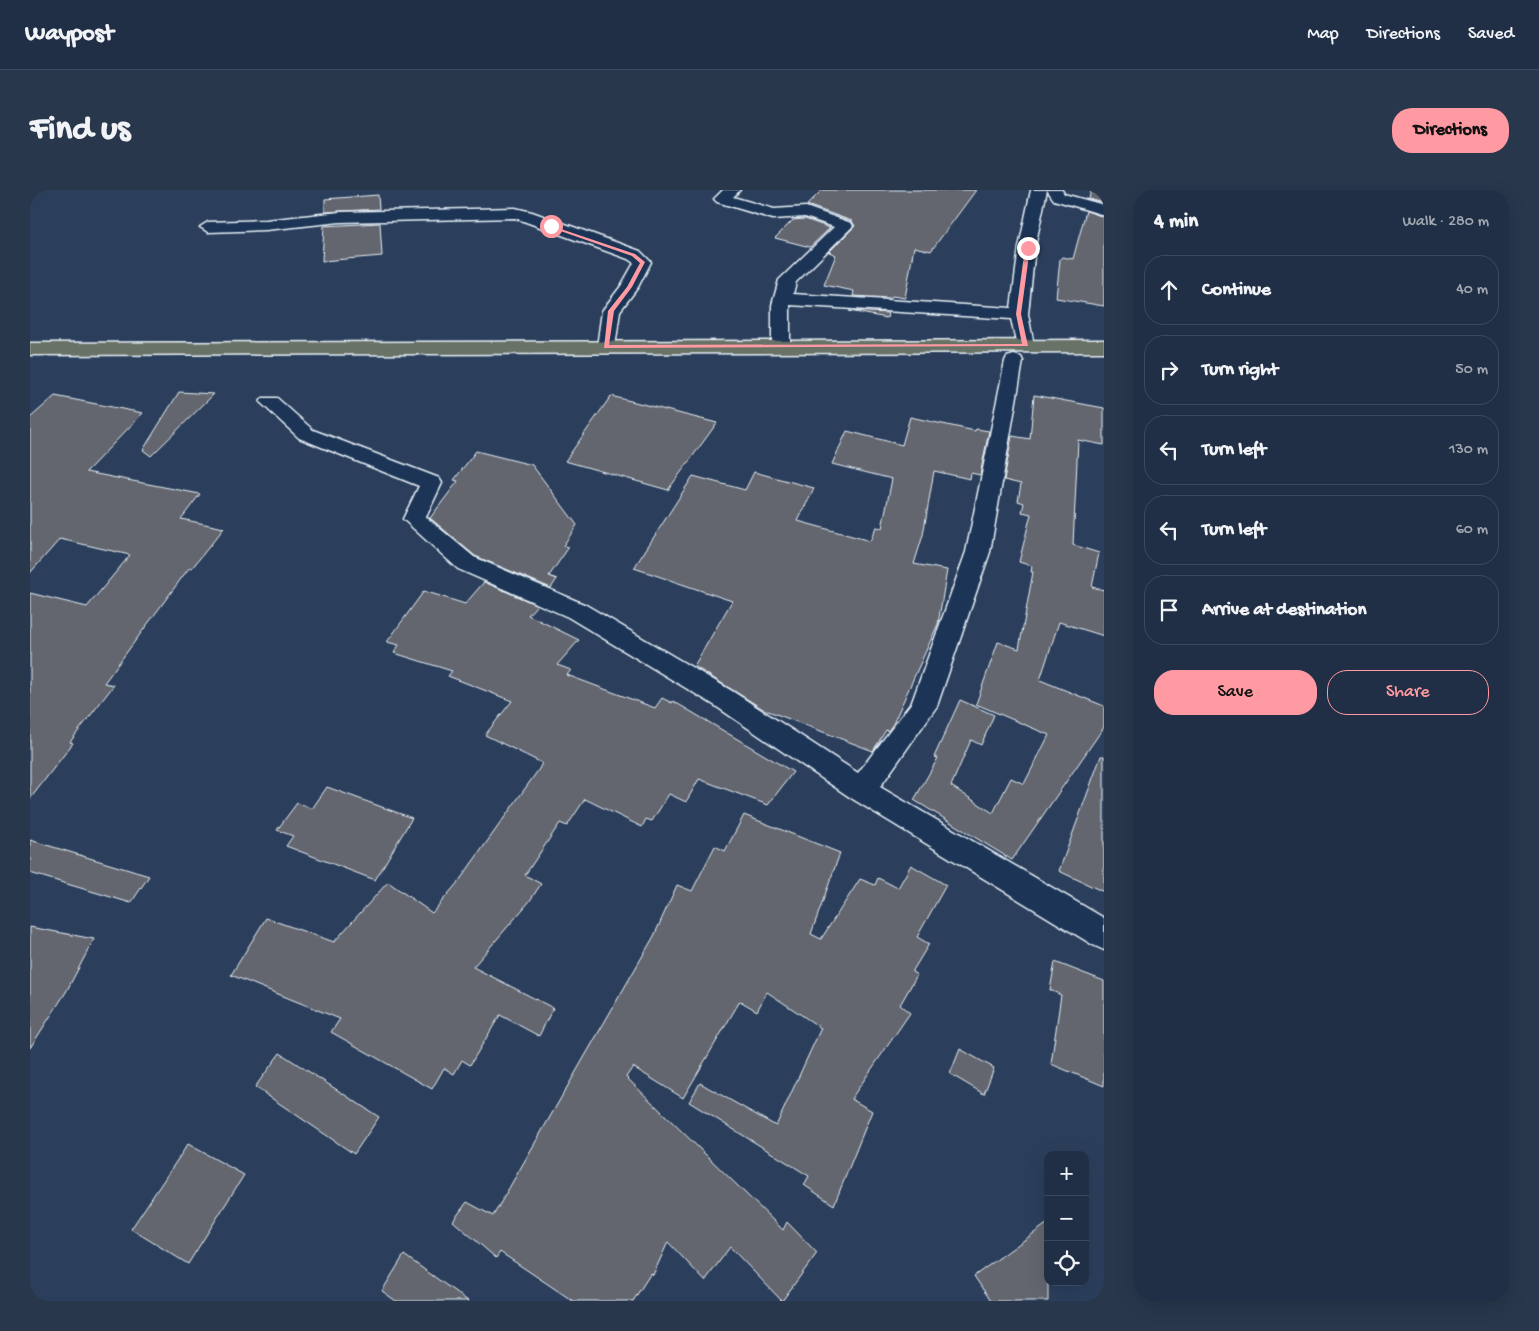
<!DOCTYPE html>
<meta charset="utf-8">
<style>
:root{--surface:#202f45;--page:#28374c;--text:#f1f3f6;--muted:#a2a9b3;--line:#3d4a5e;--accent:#ff9aa2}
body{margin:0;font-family:"Gochi Hand",sans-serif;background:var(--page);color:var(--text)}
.controls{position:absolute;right:15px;bottom:15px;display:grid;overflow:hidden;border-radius:10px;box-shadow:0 5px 20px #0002}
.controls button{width:45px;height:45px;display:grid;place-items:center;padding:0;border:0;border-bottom:1px solid var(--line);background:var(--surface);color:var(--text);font:25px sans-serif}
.stop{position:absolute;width:15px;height:15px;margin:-11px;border:4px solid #ff9aa2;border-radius:50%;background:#fff}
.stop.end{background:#ff9aa2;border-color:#fff;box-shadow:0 1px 5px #0008}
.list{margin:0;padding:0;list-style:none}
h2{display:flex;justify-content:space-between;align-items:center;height:65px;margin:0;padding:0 20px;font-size:21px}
h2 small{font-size:16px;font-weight:400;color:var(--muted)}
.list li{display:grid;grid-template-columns:32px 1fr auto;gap:15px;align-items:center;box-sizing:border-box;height:70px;margin:0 10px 10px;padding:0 10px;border:1px solid var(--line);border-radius:20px}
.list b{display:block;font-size:19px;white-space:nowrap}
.list em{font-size:16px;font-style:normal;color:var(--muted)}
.actions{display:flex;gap:10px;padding:15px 20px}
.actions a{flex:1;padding:11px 0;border:1px solid var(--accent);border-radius:20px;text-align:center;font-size:18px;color:var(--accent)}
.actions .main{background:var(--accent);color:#111}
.icon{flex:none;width:28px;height:28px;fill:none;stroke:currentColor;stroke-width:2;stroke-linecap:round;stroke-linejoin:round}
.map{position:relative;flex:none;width:1074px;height:1111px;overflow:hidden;border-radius:20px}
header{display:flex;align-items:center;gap:30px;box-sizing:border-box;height:70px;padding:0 25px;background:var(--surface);border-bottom:1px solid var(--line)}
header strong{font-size:24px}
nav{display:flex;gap:28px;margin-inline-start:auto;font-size:18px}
.intro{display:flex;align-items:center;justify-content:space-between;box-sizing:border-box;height:120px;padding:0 30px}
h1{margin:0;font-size:35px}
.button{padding:12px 22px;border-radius:20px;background:var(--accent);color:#111;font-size:18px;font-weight:700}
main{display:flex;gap:30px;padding:0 30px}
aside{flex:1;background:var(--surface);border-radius:20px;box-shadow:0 5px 20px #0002}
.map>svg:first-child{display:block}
.building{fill:#64666e;stroke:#e8f1f8}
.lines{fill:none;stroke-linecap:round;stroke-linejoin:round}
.minor-casing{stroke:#e8f1f8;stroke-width:3}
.primary-casing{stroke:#e8f1f8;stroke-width:3}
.minor{fill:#1d3557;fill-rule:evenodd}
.primary{fill:#697266;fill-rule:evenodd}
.route{fill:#ff9aa2}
</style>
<header>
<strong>Waypost</strong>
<nav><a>Map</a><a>Directions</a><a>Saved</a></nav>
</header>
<div class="intro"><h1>Find us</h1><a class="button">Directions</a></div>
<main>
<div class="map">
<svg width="1074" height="1111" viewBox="0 0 1074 1111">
<rect width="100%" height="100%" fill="#2b3f5c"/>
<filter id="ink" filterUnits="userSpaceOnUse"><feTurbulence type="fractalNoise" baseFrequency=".02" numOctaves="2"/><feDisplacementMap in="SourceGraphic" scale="10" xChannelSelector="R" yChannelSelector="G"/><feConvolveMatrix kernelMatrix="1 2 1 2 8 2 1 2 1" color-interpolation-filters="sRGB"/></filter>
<g filter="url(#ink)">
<path class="building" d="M792,0H946L901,61L884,57L875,108L862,106L861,108L823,106L824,101L794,95L806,65L799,62L825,36L822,31L777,15Z
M1061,0H1074V13L1059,9Z
M348,5L349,19L295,22V9Z
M1056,21L1074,27V116L1026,108L1030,69L1032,67L1043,69Z
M775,29L800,38L780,57L745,48L763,30Z
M350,33L352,66L292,71L294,36Z
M819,121L858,123L857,128Z
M149,202L184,204L121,266L113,260Z
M1004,205L1074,218V255L1048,250L1043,355L1069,363L1062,397L1074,400V446L1029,432L1010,490L1074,516V537L982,670L884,610L908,568L904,567L930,510L964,525L951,555L941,550L921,596L963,623L981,588L994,594L1019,545L946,514L968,452L989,459L1003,382H1001L1002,376L989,372L1001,324L992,322L994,313L988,311L991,294L974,290L982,246L1000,249Z
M25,206L113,223L56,282L170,304L151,329L194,338L162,378H159L74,493L84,495L40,552L43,553L0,609V403L57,417L100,365L30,349L0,383V228Z
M581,206L687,233L638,300L535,271Z
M880,227L945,241L946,239L959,241L950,285L941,283L940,289L904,281L893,345L884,374L917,380L908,434L863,534L858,541L856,540L843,561L733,519L664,476L702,411L604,378L663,286L715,300L724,282L784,298L768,331L840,351L846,337L852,338L862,289L802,274L817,241L872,255Z
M446,261L502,275L547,335L533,356L539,357L519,386L527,389L521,398L445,366L400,328L428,291L424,290Z
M454,392L507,415L498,425L549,450L527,475L541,480L537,485L625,518L632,508L642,513L643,511L763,582L738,615L669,589L656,612L639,604L622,631L616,629L612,637L555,609L537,636L530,633L495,685L511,694L499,712L443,777L523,818L509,846L470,825L440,875L432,870L424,884L414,878L402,899L301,842L310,829L201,785L236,728L304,752L358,692L402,723L429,691L509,579L512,573L455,545L482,511L418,486L422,481L364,463L369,455L357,452L394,401L435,414Z
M1071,566H1074V702L1029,681Z
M297,597L382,628L345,690L256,656L263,646L247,640L267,613L282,619Z
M714,625L810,663L781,744L791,749L830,689L845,695L848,688L868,698L881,675L916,695L887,747L899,754L882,782L887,785L870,815L880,823L821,909L842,921L804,1015L774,995L779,986L659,912L670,893L746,936L791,838L737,802L727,821L710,811L653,908L603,877L596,887L753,1040L757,1032L787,1063L752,1111L700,1057L675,1091L638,1052L623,1085L621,1083L603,1111H543L470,1062L466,1068L423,1031L437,1012L463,1026L624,746L647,695L662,701L685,656L695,661Z
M0,650L119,686L101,713L0,683Z
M0,737L64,749L36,802L0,858Z
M1025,772L1074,791V896L1021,874L1031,805L1020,800Z
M930,859L964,878L954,904L920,884Z
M250,863L349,927L324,964L225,897Z
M158,954L214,985L158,1074L101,1039Z
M1018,1033V1111H961L944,1086Z
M374,1065L438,1111H366L352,1101Z"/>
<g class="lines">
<defs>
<path id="minor" d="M693,0H710L703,7L744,19L776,17L821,33L823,36L766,92L763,104L981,118L989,57L1001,0H1032L1034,4L1074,15V25L1024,10L1017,0L1005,57L998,124L1004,156L1002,160H988L981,129L760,115V158L758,162H744L742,158V115L749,90L804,37L775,27L743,29L687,12L684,9Z
M485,18L502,22L610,61L621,72L608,97L590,121L585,157L583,161H569L567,157L572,121L591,96L604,73L598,69L485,28L310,32L236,40L178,42L170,37L178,32L236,30L310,22Z
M984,165L991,167L993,171L960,362L907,516L850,597L1074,728V760L1063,755L821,608L684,515L538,427L428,379L373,329L389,296L269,248L230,212L233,208H247L283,240L409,288L412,293L396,327L444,367L556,415L702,501L828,583L882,512L936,362L975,171L977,167Z"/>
<path id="primary" d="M1074,150V162L0,165V153Z"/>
</defs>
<use href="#minor" class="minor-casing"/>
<use href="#primary" class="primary-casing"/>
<use href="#minor" class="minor"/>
<use href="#primary" class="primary"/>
</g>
</g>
<path class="route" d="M519,35L605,64L615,72L602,97L584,121L579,155L992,154L986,124L995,58L998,56L1000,58L991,124L998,156L574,158L578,121L597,97L610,73L602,66L519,37Z"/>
</svg>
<div class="controls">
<button>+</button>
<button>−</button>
<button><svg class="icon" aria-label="locate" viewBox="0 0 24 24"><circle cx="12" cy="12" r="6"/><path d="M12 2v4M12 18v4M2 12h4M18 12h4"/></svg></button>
</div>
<div class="stop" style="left:521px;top:36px"></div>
<div class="stop end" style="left:998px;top:58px"></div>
</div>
<aside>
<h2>4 min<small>Walk · 280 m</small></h2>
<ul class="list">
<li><svg class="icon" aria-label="ahead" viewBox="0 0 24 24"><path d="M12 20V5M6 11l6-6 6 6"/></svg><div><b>Continue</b></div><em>40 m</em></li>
<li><svg class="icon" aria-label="right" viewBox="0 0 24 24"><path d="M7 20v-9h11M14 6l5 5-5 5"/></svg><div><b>Turn right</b></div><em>50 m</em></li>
<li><svg class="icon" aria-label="left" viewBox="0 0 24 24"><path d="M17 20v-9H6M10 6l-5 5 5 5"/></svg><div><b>Turn left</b></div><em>130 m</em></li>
<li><svg class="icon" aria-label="left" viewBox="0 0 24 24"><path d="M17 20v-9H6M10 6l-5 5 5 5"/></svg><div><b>Turn left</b></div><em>60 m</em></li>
<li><svg class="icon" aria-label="arrive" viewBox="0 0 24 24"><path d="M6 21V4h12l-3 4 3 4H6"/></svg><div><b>Arrive at destination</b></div></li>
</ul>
<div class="actions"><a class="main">Save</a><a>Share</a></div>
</aside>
</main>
